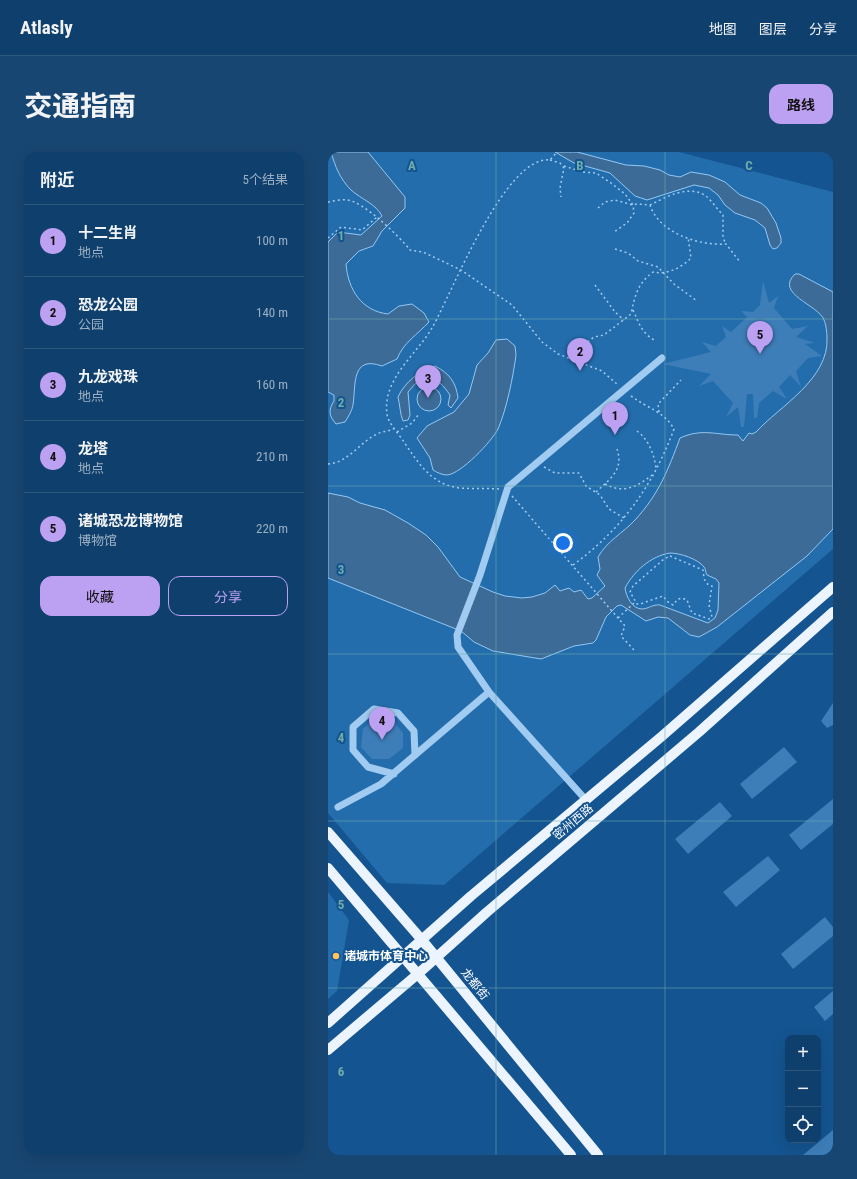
<!DOCTYPE html>
<html lang="zh">
<meta charset="utf-8">
<style>
:root{--surface:#0f3f6c;--page:#184672;--text:#f1f3f6;--muted:#9bafc2;--line:#2f587f;--accent:#bca0f2}
body{margin:0;font-family:"Roboto Condensed","Noto Sans SC",sans-serif;background:var(--page);color:var(--text)}
.controls{position:absolute;right:12px;bottom:12px;display:grid;overflow:hidden;border-radius:8px;box-shadow:0 4px 16px #0002}
.controls button{width:36px;height:36px;display:grid;place-items:center;padding:0;border:0;border-bottom:1px solid var(--line);background:var(--surface);color:var(--text);font:20px sans-serif}
.you{position:absolute;left:235px;top:391px;width:14px;height:14px;margin:-10px;border:3px solid #fff;border-radius:50%;background:#1a73e8;box-shadow:0 0 0 6px #1a73e833}
.badge{display:grid;place-items:center;width:26px;height:26px;border-radius:50%;background:var(--accent);color:#111;font-size:13px;font-weight:700}
.pin{position:absolute;translate:-50% -33px;filter:drop-shadow(0 1px 2px #0008)}
.pin::after{content:'';position:absolute;top:21px;width:14px;height:12px;background:inherit;clip-path:polygon(0 0,100% 0,50% 100%)}
.list{margin:0;padding:0;list-style:none}
h2{display:flex;justify-content:space-between;align-items:center;height:52px;margin:0;padding:0 16px;font-size:17px}
h2 small{font-size:13px;font-weight:400;color:var(--muted)}
.list li{display:grid;grid-template-columns:26px 1fr auto;gap:12px;align-items:center;box-sizing:border-box;height:72px;padding:0 16px;border-top:1px solid var(--line)}
.list b{display:block;font-size:15px;white-space:nowrap}
.list p{margin:0;font-size:13px;white-space:nowrap;color:var(--muted)}
.list em{font-size:13px;font-style:normal;color:var(--muted)}
.actions{display:flex;gap:8px;padding:12px 16px}
.actions a{flex:1;padding:9px 0;border:1px solid var(--accent);border-radius:12px;text-align:center;font-size:14px;color:var(--accent)}
.actions .main{background:var(--accent);color:#111}
.icon{flex:none;width:22px;height:22px;fill:none;stroke:currentColor;stroke-width:2;stroke-linecap:round;stroke-linejoin:round}
.map{position:relative;flex:none;width:505px;height:1003px;overflow:hidden;border-radius:12px}
header{display:flex;align-items:center;gap:24px;box-sizing:border-box;height:56px;padding:0 20px;background:var(--surface);border-bottom:1px solid var(--line)}
header strong{font-size:19px}
nav{display:flex;gap:22px;margin-inline-start:auto;font-size:14px}
.intro{display:flex;align-items:center;justify-content:space-between;box-sizing:border-box;height:96px;padding:0 24px}
h1{margin:0;font-size:28px}
.button{padding:10px 18px;border-radius:12px;background:var(--accent);color:#111;font-size:14px;font-weight:700}
main{display:flex;gap:24px;padding:0 24px}
aside{flex:1;background:var(--surface);border-radius:12px;box-shadow:0 4px 16px #0002}
.map>svg:first-child{display:block}
.green{fill:#236dad}
.water{fill:#3d6b97;stroke:#93c8f4;fill-rule:evenodd}
.building{fill:#3d7eb9}
.lines{fill:none;stroke-linecap:round;stroke-linejoin:round}
.path{stroke:#a1cbf1;stroke-width:1.5;stroke-dasharray:2 3;stroke-linecap:butt}
.minor{stroke:#a1cbf1;stroke-width:7}
.major{stroke:#ebf4ff;stroke-width:10}
.grid{fill:none;stroke:#6fada8;stroke-width:1;stroke-opacity:0.55}
.poi-dot{fill:#ffc561;stroke:#145490;stroke-width:1.5}
.labels{text-anchor:middle;stroke-width:4;stroke-linejoin:round;paint-order:stroke}
.street-label{font-size:12px;fill:#fff;stroke:#145490}
.poi-label{font-size:12px;font-weight:bold;fill:#fff;stroke:#145490;text-anchor:start}
.grid-label{font-size:13px;text-anchor:middle;font-weight:bold;fill:#6fada8;stroke:#145490;stroke-width:4;stroke-linejoin:round;paint-order:stroke}
</style>
<header>
<strong>Atlasly</strong>
<nav><a>地图</a><a>图层</a><a>分享</a></nav>
</header>
<div class="intro"><h1>交通指南</h1><a class="button">路线</a></div>
<main>
<aside>
<h2>附近<small>5个结果</small></h2>
<ul class="list">
<li><span class="badge">1</span><div><b>十二生肖</b><p>地点</p></div><em>100 m</em></li>
<li><span class="badge">2</span><div><b>恐龙公园</b><p>公园</p></div><em>140 m</em></li>
<li><span class="badge">3</span><div><b>九龙戏珠</b><p>地点</p></div><em>160 m</em></li>
<li><span class="badge">4</span><div><b>龙塔</b><p>地点</p></div><em>210 m</em></li>
<li><span class="badge">5</span><div><b>诸城恐龙博物馆</b><p>博物馆</p></div><em>220 m</em></li>
</ul>
<div class="actions"><a class="main">收藏</a><a>分享</a></div>
</aside>
<div class="map">
<svg width="505" height="1003" viewBox="0 0 505 1003">
<rect width="100%" height="100%" fill="#145490"/>
<path class="green" d="M0,0H351L505,40V397L116,733L59,731L0,661Z
M0,740L21,768L9,839L0,847Z"/>
<path class="water" d="M3,0H40L77,45V56L54,79L45,94L31,99L18,112C20,138 34,159 60,162L71,154L84,152L96,161L101,170C90,182 75,191 69,207L54,214C23,203 28,233 25,253C24,259 20,265 17,270L8,272C1,264 0,258 6,249V243L0,240V90L10,80L33,83L54,64C48,52 33,47 23,38C12,27 7,14 3,0Z
M227,0H249L298,13L316,14L332,18L341,23L352,25L363,20L381,23L397,30L412,43L433,51L439,56L448,71L453,86V91L449,96L445,97L442,93L437,76L427,68L407,61L397,53L390,43L381,36L366,33L319,48L307,44L282,21L246,11Z
M467,122H471L505,140V377L479,404L389,475L371,485L362,483L340,466L330,465L318,469L293,453L289,454L278,465L268,488L265,491L246,494L213,507L165,499L146,490L133,479L0,426V341L20,345L32,351L57,358L80,371L98,383L110,395L132,425L165,440L177,444L194,446L204,445L217,441L227,433L232,439L241,436L246,440L253,438L260,447L264,446L277,434L269,423L272,417L270,405C279,389 295,381 307,368C331,342 340,318 352,286C374,276 388,283 410,283L415,289L421,281L424,282L428,280C452,254 501,227 499,186C499,181 498,172 496,168C491,153 446,142 467,122ZM342,401C352,401 370,407 376,415C378,417 377,420 379,423L388,427L391,431L390,458L387,466L380,471L332,453C325,452 320,457 314,457C304,457 298,444 297,436C306,419 323,404 342,401Z
M179,187L187,194L188,203C185,225 179,256 170,277C164,289 133,322 119,323C114,323 108,320 105,318L102,306L89,286L99,274L126,260L141,242L149,213L160,201L168,188Z
M107,214C121,221 128,230 130,246L123,256L120,253L122,243C115,233 110,227 98,225L87,232L80,240L82,263L80,268L75,269C72,262 72,253 70,245C76,231 92,218 107,214Z
M89 247a12 12 0 1 1 24 0a12 12 0 1 1-24 0Z"/>
<path class="building" d="M435,129L441,151L450,144L446,156L464,177L480,174L468,185L487,191L477,192L494,204L480,206L468,219L473,235L462,223L451,235L459,247L445,239L431,251L429,266H426L425,242H419L416,275H413L410,255L398,265L405,251L385,229L371,234L383,222L335,212L383,200L374,190L388,194L398,185L394,174L403,180L419,165L413,159L425,160L432,153Z
M505,551V573L499,576L493,569Z
M48,565L64,568L75,581V596L61,607H44L33,595L35,577Z
M456,595L469,610L424,647L412,632Z
M505,647V672L473,698L461,683Z
M392,650L404,664L360,702L347,687Z
M440,704L452,718L408,755L395,740Z
M497,765L505,775V784L465,817L453,802Z
M505,839V862L497,869L486,855Z
M505,978V1001L502,1003H475Z"/>
<g class="lines">
<path class="path" d="M222,8L232,11L236,16L232,36L233,45
M236,14L255,20L268,21L283,31L297,42L305,53L306,61L299,71L286,80
M0,50C6,49 13,47 19,48C35,49 72,85 82,98L95,100L133,118L184,153L214,190L230,202L274,219L290,233
M322,53C338,45 361,32 378,44C384,49 389,57 395,63V86L398,92
M270,56L277,50L287,48L305,53L309,52L322,53C331,81 371,94 398,92L412,110
M0,86L13,75L34,78L49,65
M287,97L300,101L310,109L330,115L346,132L369,149
M267,133L287,160L296,168
M305,158C311,171 313,180 326,188
M243,208L250,197L266,185L276,183L303,162C307,144 309,132 325,120C339,123 353,116 363,106L360,85
M331,260L330,252L353,228
M309,279C321,288 326,302 328,316
M69,280L84,271L91,262
M0,312C20,311 32,290 49,282C55,279 60,280 67,276
M216,315L227,321H251L258,334L272,343L281,357L296,366
M277,332C295,342 309,335 324,323
M171,337C158,336 145,337 132,336C104,333 91,312 76,290C71,282 60,271 59,262C54,227 89,202 104,176C124,141 177,3 222,8L229,0
M268,340C282,327 296,318 289,297
M184,344L297,474L293,484L306,498
M342,404L375,418C376,426 376,432 384,434L381,453L384,465L381,467L364,461L359,448L354,446L350,447L345,453L340,450L335,444L312,452H309L302,440L305,434L336,407Z
M245,413C293,378 325,334 346,277C336,259 318,256 302,243
M290,466L307,450"/>
<path class="minor" d="M66,622L40,615L25,598V575L46,557L70,561L86,579L87,603
M258,648L161,540L130,495L129,483L152,423L180,335L334,206
M10,655L53,632L161,540"/>
<path class="major" d="M0,680L94,788L270,1003
M0,716L243,1003
M0,871L143,744L333,585L505,435
M0,898L91,821L159,760L371,580L505,460"/>
</g>
<path class="grid" d="M168,0V1003M337,0V1003M0,167H505M0,334H505M0,502H505M0,669H505M0,836H505"/>
<circle class="poi-dot" cx="8" cy="804" r="4"/>
<g class="labels">
<g class="street-label">
<text transform="translate(245 670) rotate(-40)" y="4">密州西路</text>
<text transform="translate(147 832) rotate(51)" y="4">龙都街</text>
</g>
<g class="poi-label">
<text x="16" y="808">诸城市体育中心</text>
</g>
</g>
<g class="grid-label">
<text x="84" y="18">A</text>
<text x="252" y="18">B</text>
<text x="421" y="18">C</text>
<text x="13" y="88">1</text>
<text x="13" y="255">2</text>
<text x="13" y="422">3</text>
<text x="13" y="590">4</text>
<text x="13" y="757">5</text>
<text x="13" y="924">6</text>
</g>
</svg>
<div class="controls">
<button>+</button>
<button>−</button>
<button><svg class="icon" aria-label="locate" viewBox="0 0 24 24"><circle cx="12" cy="12" r="6"/><path d="M12 2v4M12 18v4M2 12h4M18 12h4"/></svg></button>
</div>
<div class="you"></div>
<div class="pin badge" style="left:287px;top:283px">1</div>
<div class="pin badge" style="left:252px;top:219px">2</div>
<div class="pin badge" style="left:100px;top:246px">3</div>
<div class="pin badge" style="left:54px;top:588px">4</div>
<div class="pin badge" style="left:432px;top:202px">5</div>
</div>
</main>
